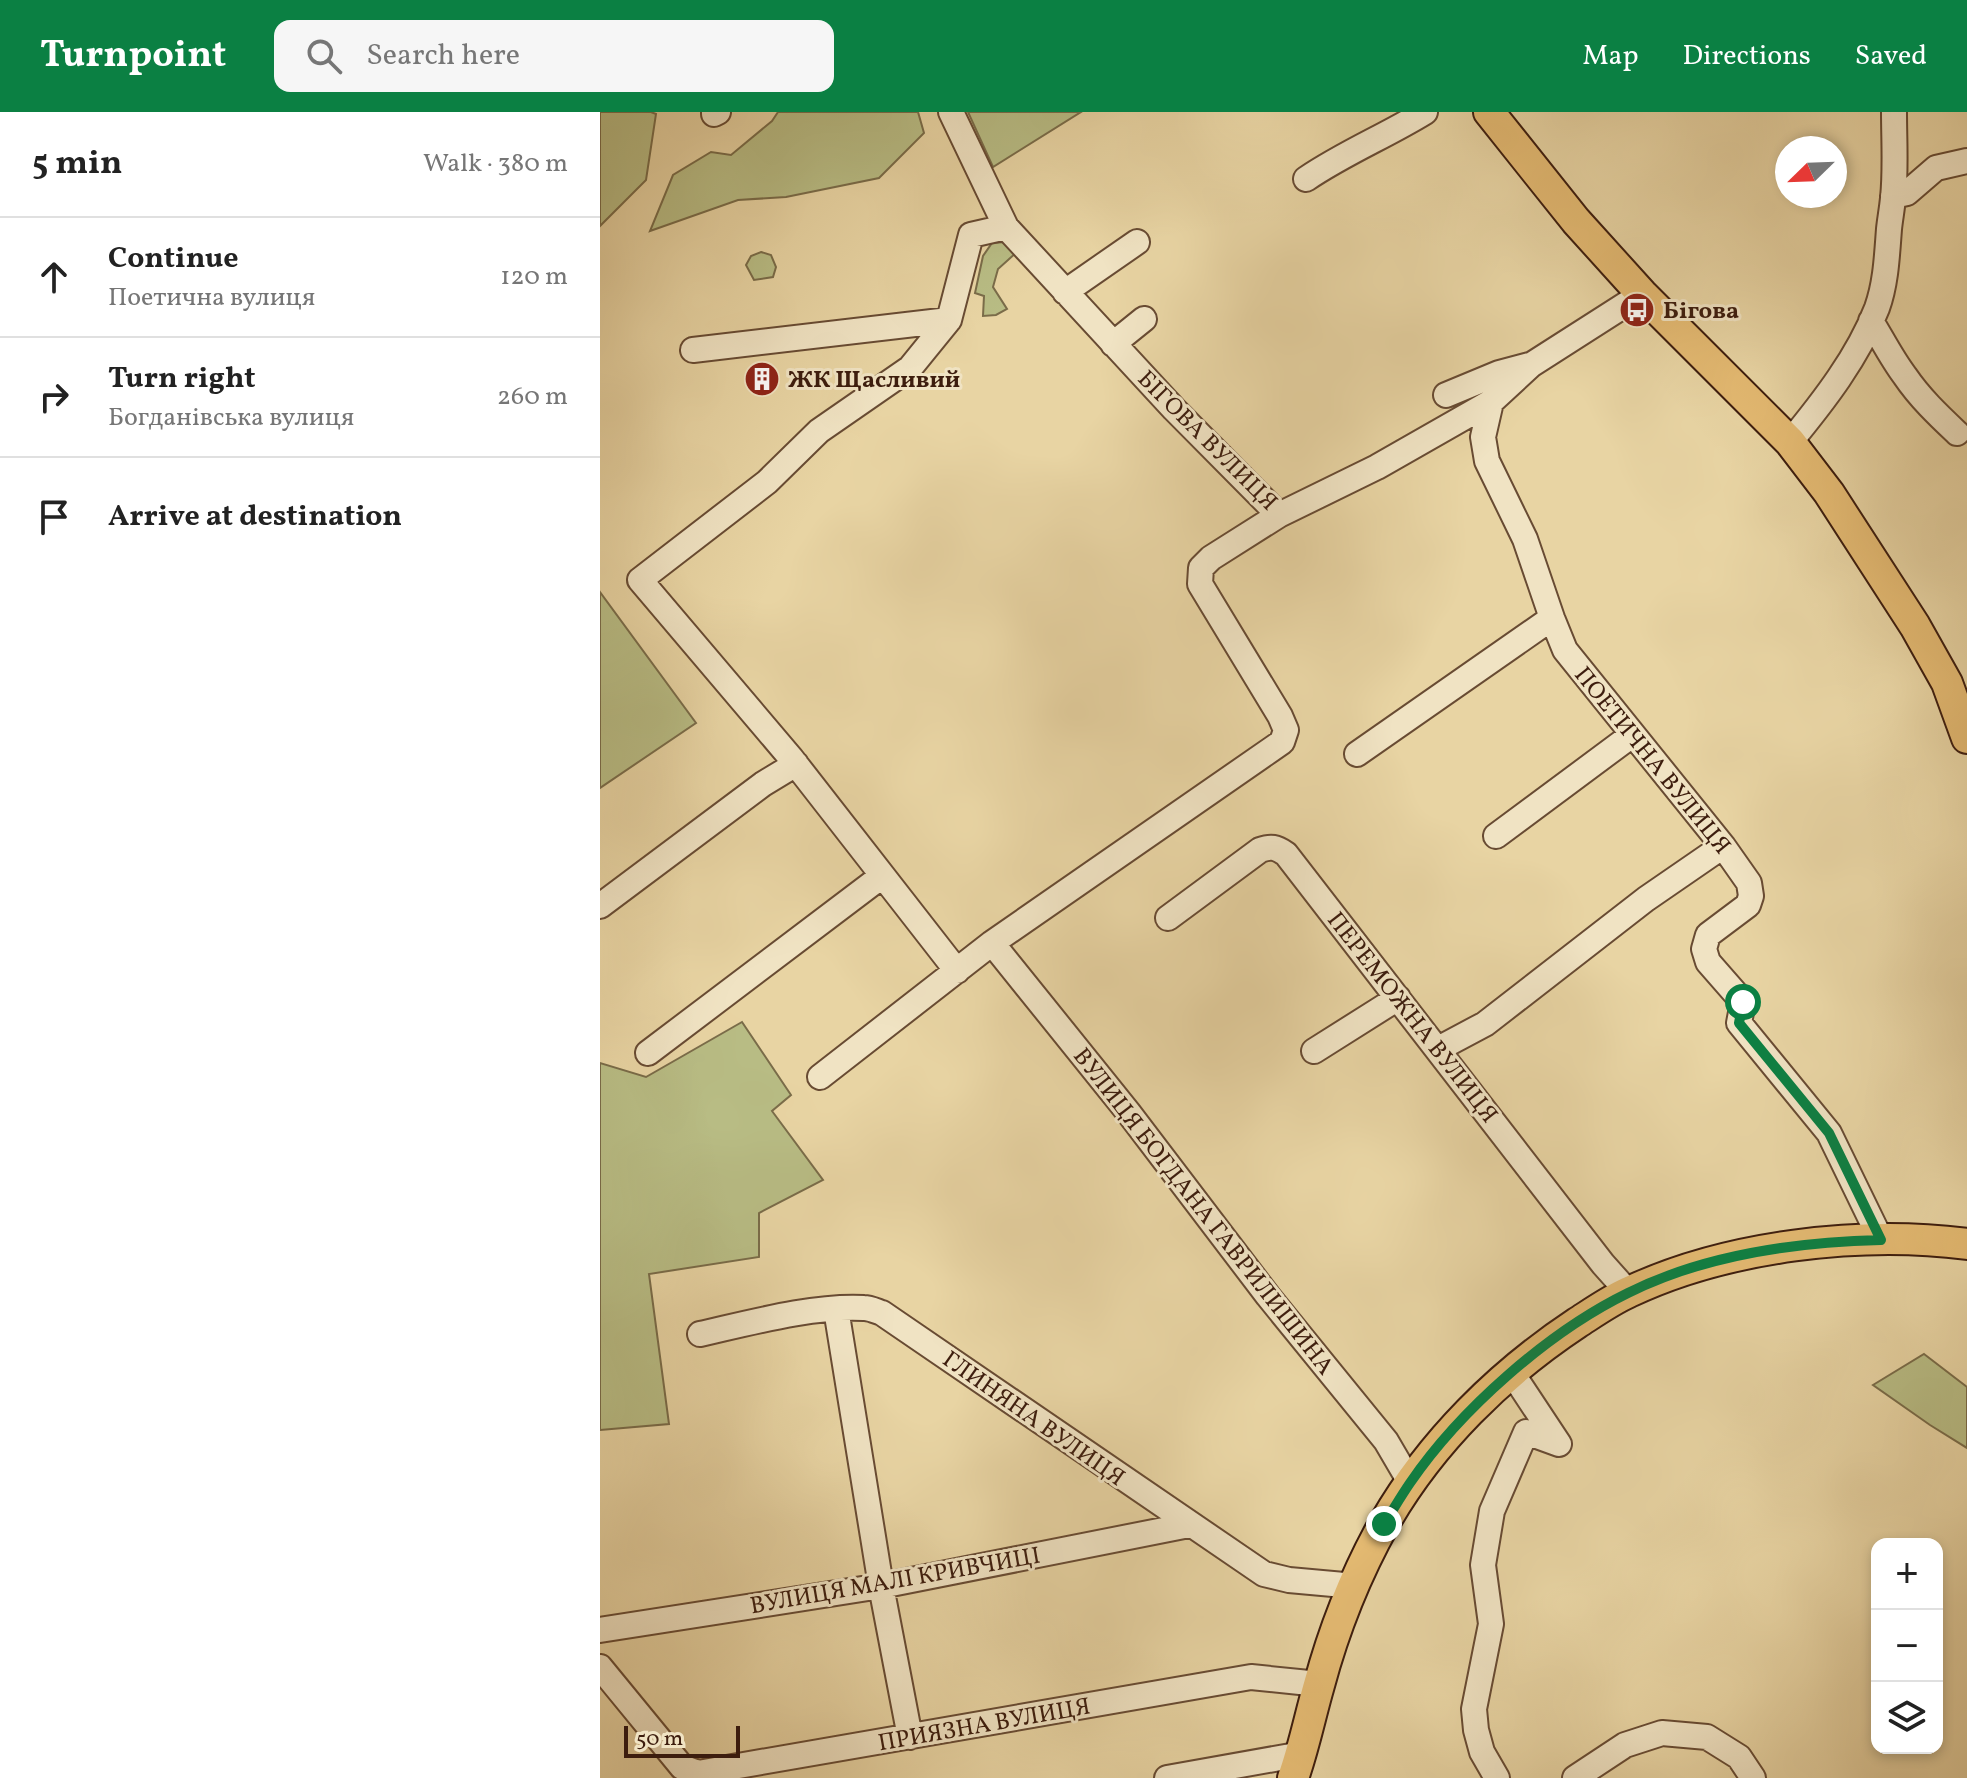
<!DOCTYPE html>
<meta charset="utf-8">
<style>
:root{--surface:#fff;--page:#f6f6f6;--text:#222;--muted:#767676;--line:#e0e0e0;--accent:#0b8043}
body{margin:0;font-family:Vollkorn,serif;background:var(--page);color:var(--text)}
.controls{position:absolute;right:24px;bottom:24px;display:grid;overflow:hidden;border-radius:16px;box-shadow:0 4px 12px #0003}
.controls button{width:72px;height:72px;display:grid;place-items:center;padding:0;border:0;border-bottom:2px solid var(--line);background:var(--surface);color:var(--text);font:40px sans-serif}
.compass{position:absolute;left:1175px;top:24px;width:72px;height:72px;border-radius:50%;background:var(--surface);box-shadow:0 4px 12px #0003;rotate:247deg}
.scale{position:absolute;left:24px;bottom:20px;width:116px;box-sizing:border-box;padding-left:8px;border:4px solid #3d1d0e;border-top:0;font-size:22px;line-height:28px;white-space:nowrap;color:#3d1d0e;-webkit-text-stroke:6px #f0e3c3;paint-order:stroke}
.stop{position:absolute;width:24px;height:24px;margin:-18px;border:6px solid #0b8043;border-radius:50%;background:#fff}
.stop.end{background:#0b8043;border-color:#fff;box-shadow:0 2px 8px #0008}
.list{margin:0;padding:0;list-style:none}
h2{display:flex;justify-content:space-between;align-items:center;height:104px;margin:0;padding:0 32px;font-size:34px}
h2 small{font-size:26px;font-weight:400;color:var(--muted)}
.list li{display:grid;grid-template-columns:52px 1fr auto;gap:24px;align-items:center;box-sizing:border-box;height:120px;padding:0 32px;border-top:2px solid var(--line)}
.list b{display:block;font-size:30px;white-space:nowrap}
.list p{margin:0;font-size:26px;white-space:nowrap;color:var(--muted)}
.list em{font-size:26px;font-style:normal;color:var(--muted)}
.icon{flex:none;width:44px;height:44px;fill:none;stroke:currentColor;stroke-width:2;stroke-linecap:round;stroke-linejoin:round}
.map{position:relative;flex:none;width:1367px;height:1666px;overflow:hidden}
header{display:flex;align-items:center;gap:48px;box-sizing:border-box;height:112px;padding:0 40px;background:var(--accent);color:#fff}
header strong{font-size:38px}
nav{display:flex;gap:44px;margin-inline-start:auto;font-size:28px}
.search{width:560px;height:72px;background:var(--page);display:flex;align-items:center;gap:20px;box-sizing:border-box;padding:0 28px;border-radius:16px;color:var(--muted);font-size:30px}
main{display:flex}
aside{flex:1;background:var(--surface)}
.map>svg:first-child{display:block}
.green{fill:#b8bc84;stroke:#7a6c49;stroke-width:2}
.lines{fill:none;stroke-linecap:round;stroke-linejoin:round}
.minor-casing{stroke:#684b33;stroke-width:28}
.major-casing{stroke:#3d1d0e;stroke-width:34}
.minor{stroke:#f0e3c3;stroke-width:24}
.major{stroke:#e4ba72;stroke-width:30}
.route{stroke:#0b8043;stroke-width:10}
.labels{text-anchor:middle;stroke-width:6;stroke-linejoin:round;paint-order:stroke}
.poi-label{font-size:24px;font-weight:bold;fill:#3d1d0e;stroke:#f0e3c3;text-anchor:start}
.street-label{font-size:24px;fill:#3d1d0e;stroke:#f0e3c3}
</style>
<header>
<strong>Turnpoint</strong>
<div class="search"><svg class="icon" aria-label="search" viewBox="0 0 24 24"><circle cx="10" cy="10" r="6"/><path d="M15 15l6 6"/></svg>Search here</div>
<nav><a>Map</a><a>Directions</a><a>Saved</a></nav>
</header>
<main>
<aside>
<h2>5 min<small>Walk · 380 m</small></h2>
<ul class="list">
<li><svg class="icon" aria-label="ahead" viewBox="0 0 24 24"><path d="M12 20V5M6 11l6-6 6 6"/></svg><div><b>Continue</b><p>Поетична вулиця</p></div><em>120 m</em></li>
<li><svg class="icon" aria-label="right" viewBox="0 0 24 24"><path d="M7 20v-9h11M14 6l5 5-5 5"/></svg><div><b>Turn right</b><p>Богданівська вулиця</p></div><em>260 m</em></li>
<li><svg class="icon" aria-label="arrive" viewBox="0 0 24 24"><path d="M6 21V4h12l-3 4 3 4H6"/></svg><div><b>Arrive at destination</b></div></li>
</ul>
</aside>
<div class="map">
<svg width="1367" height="1666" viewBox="0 0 1367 1666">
<rect width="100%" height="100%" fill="#e8d4a3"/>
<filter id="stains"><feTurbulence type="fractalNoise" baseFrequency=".0025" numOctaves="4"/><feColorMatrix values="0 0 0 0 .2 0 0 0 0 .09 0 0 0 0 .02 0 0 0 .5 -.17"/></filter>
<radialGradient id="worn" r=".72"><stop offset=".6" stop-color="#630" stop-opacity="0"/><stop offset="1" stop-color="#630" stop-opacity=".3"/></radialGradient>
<path class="green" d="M0,0H51L56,2L46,68L0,114Z
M178,0H318L324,21L279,66L186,85L138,88L50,119L73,63L111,40L131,43L172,9Z
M368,0H481L393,55Z
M406,130L418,139L398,157L393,175L407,197L396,203L383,204L384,184L375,181L383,144L392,131Z
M161,140L171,143L176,155L173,165L154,168L146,153L151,144Z
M0,480L96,611L0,676Z
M142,910L191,983L172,999L223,1068L159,1101V1145L49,1162L69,1312L0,1318V951L46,965Z
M1324,1242L1367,1275V1336L1330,1313L1273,1273Z"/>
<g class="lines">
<defs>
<path id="minor" d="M114,0V2L118,0
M351,0L406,115L574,297L679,403
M706,67C744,41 786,24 825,0
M1293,84L1307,81L1336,56L1367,49
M465,180L537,130
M1042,182L931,253L891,290L883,325L887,349L925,427L952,506L965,538L1123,734L1149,771L1151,784L1148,793L1108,823L1104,837L1108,850L1143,890L1139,911L1229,1021L1281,1128
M1271,209C1282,227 1292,247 1305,264C1320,286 1338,303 1357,321
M513,232L544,207
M93,238L349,208
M846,283L899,261L929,253
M1190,330C1223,290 1258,245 1277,196C1286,171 1287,143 1289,117C1290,107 1292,97 1293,86C1296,58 1294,28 1294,0
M757,642L952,506
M896,724L1032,623
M0,794L163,672L196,652
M568,806L660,738C671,734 676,735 686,742L1003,1152L1028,1180
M392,831L528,1000L668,1184L786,1329L810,1370
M357,859L191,646L40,468L167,370L219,319L310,256L349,208L371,123L406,115
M838,937L885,912L1046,787L1123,734
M714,939L798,886
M48,941L282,764
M220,965L392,831L682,630L686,618L680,604L600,472L601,456L611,446L679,403L777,355L891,290
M236,1197L281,1474L310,1625
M100,1222C149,1211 215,1193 264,1196C270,1196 276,1199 282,1201L664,1462L689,1468L755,1474
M0,1518L281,1474L589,1413
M0,1555L82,1655L98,1661L651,1565L719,1572
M567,1666L702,1642
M897,1666L882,1640L876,1618L874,1597L891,1512L883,1453L892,1399L926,1320L959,1332L912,1261
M975,1666L1025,1633L1062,1621L1107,1625L1139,1645L1153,1666"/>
<path id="major" d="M889,0L976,109L1042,182L1190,330L1229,381L1315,514L1347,571L1367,626
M693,1666C704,1635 710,1604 719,1573C734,1517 757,1460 785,1410C831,1330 900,1262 977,1211C994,1200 1011,1188 1029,1180C1126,1134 1261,1118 1367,1132"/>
</defs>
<use href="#minor" class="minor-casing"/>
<use href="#major" class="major-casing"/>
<use href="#minor" class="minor"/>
<use href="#major" class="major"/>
</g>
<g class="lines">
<path class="route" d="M784,1412C793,1398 801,1384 810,1371C860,1298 948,1220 1028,1181C1106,1142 1196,1130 1281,1128L1229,1021L1139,911L1143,890"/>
</g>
<defs>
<symbol id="bus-disc" viewBox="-11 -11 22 22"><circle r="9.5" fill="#8f2418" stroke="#f0e3c3"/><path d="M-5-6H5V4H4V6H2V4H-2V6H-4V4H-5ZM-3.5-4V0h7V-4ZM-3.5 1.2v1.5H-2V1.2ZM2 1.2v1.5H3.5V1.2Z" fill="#fff"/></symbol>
<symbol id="building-disc" viewBox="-11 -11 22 22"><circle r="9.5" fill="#8f2418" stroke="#f0e3c3"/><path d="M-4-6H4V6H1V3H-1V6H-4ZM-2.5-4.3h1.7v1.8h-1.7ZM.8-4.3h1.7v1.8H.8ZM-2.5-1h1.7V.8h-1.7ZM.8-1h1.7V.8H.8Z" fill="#fff"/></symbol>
</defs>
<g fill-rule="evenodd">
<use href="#bus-disc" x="1017" y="178" width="40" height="40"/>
<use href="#building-disc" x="142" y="247" width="40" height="40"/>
</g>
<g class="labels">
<g class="poi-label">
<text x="1063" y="206">Бігова</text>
<text x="188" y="275">ЖК Щасливий</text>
</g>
<g class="street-label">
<text transform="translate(608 328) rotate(45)" y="8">БІГОВА ВУЛИЦЯ</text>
<text transform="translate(1053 648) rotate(51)" y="8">ПОЕТИЧНА ВУЛИЦЯ</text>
<text transform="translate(813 905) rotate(52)" y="8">ПЕРЕМОЖНА ВУЛИЦЯ</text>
<text transform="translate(604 1099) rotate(52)" y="8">ВУЛИЦЯ БОГДАНА ГАВРИЛИШИНА</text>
<text transform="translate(434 1306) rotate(35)" y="8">ГЛИНЯНА ВУЛИЦЯ</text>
<text transform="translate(295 1468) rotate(-10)" y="8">ВУЛИЦЯ МАЛІ КРИВЧИЦІ</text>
<text transform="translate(384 1612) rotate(-10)" y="8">ПРИЯЗНА ВУЛИЦЯ</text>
</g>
</g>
<rect width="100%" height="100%" filter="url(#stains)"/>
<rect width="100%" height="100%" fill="url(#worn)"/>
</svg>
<div class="controls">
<button>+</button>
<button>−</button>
<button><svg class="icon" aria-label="layers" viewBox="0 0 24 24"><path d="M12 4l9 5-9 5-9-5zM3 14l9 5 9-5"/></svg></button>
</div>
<svg class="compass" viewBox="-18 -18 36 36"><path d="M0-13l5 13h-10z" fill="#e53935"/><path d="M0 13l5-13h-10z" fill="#767676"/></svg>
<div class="scale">50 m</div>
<div class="stop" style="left:1143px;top:890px"></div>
<div class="stop end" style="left:784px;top:1412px"></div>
</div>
</main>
